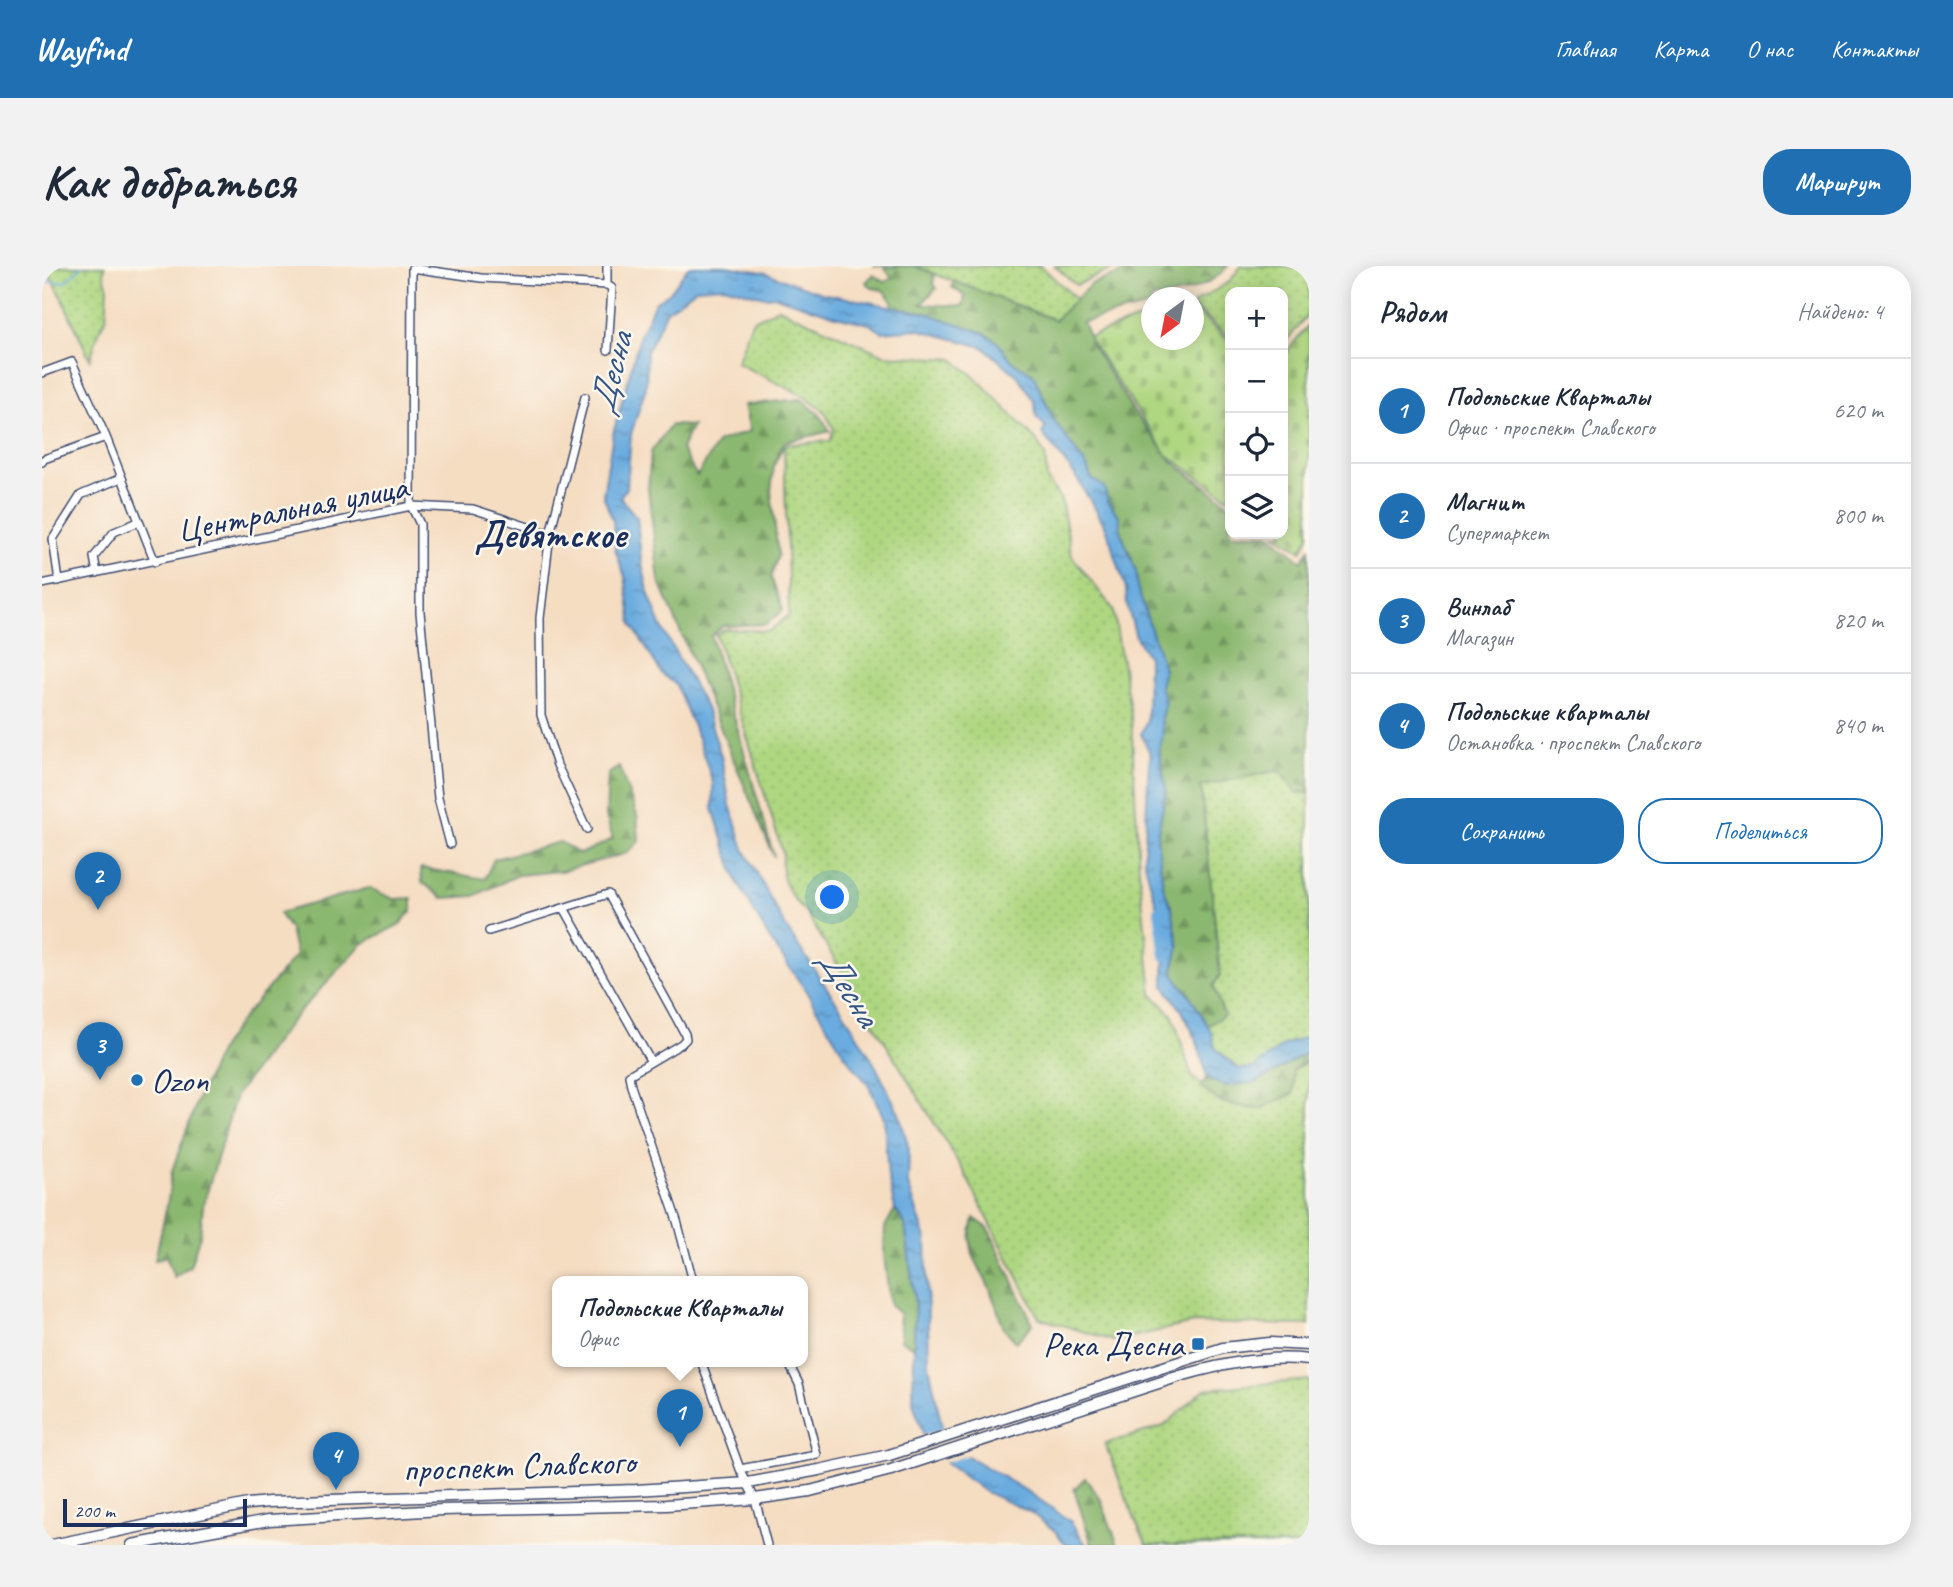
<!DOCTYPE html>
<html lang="ru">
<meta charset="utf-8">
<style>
:root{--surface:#fff;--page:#f2f2f3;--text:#1f2937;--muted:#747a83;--line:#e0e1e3;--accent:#1f6fb2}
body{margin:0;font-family:Caveat,sans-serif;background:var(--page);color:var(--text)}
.controls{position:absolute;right:21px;top:21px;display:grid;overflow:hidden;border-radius:14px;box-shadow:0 4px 18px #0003}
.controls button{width:63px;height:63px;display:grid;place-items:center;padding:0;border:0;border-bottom:2px solid var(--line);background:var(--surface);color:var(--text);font:35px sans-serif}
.compass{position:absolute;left:1099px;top:21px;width:63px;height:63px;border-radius:50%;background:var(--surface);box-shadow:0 4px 18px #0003;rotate:212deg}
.scale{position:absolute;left:21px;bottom:18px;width:184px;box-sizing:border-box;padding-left:7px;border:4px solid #1b2f5e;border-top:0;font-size:19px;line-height:24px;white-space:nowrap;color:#1b2f5e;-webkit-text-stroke:5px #fbf7ec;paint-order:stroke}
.you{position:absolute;left:791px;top:632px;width:24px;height:24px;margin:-18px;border:5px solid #fff;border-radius:50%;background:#1a73e8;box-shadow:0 0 0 10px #1a73e833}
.badge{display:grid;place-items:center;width:46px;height:46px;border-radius:50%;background:var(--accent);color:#fff;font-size:23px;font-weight:700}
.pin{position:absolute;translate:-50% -58px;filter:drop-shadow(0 2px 4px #0008)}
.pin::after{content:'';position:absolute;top:37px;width:24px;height:21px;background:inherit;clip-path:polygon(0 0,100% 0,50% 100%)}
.popup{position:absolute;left:510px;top:1010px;width:256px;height:91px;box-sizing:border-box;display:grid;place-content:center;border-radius:14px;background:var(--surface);filter:drop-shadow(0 2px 5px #0005);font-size:23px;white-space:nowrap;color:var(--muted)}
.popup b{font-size:26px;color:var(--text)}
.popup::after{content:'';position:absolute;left:50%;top:100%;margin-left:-14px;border:14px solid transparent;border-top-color:var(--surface)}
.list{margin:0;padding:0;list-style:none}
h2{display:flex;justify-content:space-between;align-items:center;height:91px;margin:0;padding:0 28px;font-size:30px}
h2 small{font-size:23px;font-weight:400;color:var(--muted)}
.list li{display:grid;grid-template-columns:46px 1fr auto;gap:21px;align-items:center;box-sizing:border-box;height:105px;padding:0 28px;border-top:2px solid var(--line)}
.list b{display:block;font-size:26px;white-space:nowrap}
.list p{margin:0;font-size:23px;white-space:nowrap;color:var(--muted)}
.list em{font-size:23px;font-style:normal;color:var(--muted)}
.actions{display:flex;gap:14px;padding:21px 28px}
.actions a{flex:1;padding:16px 0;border:2px solid var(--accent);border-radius:28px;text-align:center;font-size:24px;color:var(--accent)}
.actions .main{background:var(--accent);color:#fff}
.icon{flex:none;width:38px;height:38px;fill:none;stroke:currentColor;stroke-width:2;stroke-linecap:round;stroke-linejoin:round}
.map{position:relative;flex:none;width:1267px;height:1279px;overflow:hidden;border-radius:28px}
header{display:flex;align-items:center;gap:42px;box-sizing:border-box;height:98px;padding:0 35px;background:var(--accent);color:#fff}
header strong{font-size:33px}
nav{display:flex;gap:38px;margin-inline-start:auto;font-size:24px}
.intro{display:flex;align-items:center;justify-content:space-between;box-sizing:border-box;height:168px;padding:0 42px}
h1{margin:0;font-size:49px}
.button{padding:18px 32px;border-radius:28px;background:var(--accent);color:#fff;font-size:24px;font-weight:700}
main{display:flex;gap:42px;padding:0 42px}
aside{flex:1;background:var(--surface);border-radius:28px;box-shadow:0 4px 18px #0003}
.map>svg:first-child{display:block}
.grass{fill:url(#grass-dots);stroke:#658370;stroke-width:2}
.forest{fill:url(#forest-firs);stroke:#537466;stroke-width:2}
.cemetery{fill:url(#cemetery-stones);stroke:#658370;stroke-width:2}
.water{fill:url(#water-ripples);stroke:#436e9e;stroke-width:2}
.pier{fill:#f5ddc2}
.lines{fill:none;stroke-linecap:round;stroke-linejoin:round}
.stream{stroke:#6bacdf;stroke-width:2}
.river{stroke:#6bacdf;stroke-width:10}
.minor-casing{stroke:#3c496d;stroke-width:10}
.secondary-casing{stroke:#3c496d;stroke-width:13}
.minor{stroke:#fff;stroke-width:7}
.secondary{stroke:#fff;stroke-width:10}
.poi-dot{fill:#1f6fb2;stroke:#fbf7ec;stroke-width:2.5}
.labels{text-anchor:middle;stroke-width:5;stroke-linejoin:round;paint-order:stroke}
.street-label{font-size:35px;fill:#1b2f5e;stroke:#fbf7ec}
.poi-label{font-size:35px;fill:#1b2f5e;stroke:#fbf7ec;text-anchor:start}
.water-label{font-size:37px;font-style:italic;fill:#335485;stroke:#fbf7ec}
.quarter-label{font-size:38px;font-weight:bold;fill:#1b2f5e;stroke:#fbf7ec}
</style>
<header>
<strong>Wayfind</strong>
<nav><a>Главная</a><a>Карта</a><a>О нас</a><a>Контакты</a></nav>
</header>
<div class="intro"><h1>Как добраться</h1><a class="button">Маршрут</a></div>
<main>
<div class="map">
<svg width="1267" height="1279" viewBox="0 0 1267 1279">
<defs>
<pattern id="grass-dots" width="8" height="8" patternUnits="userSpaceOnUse" patternTransform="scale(1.75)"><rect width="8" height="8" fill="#afd781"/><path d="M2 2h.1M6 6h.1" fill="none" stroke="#96b972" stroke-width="1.8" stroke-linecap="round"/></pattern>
<pattern id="forest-firs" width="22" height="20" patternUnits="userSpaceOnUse" patternTransform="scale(1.75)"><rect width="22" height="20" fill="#8bb86f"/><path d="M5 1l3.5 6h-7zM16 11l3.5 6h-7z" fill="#71965e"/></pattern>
<pattern id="cemetery-stones" width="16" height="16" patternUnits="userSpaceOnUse" patternTransform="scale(1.75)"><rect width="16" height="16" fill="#afd781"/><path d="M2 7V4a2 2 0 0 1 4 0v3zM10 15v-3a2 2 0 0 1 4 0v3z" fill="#96b972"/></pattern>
<pattern id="water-ripples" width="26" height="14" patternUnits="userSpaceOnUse" patternTransform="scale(1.75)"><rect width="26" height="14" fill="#6bacdf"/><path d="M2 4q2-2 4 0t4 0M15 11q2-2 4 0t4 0" fill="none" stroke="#578cb8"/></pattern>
</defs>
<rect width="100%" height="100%" fill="#fbf7ec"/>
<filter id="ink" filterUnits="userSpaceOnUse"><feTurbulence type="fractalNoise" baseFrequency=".0143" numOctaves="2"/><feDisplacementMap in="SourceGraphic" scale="14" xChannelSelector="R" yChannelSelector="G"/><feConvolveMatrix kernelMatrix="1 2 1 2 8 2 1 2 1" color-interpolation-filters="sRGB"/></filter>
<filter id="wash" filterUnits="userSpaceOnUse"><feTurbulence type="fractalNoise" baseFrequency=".00686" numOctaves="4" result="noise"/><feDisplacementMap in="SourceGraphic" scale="28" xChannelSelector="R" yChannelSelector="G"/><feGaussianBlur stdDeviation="1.57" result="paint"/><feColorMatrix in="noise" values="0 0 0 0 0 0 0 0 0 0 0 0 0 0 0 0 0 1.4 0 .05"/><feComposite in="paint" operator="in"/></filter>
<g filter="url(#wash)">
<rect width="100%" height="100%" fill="#f5ddc2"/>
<path class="grass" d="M0,0H63L62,9L66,22L64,53L58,63L48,93L12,15L0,6Z
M831,0H999L1034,33L1013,54L872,0Z
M1013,0H1077L1034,19Z
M1199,0H1267V47L1241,79V26H1188V72L1152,40V37L1187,16Z
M736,42L842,89L911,93L934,112L994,174L1003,189L1005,213L1019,234L1030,290L1071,343L1089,449L1097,603L1110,728L1131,750L1150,811L1177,831L1211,823L1267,789V1059L1151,1057L1072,1075L997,1052L922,906L765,648C749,632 735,611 741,588L674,369L683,363L727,365L747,349L742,179L788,175L792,163L782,145L760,129L695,97L710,55Z
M1238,504L1254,526L1267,527V770L1242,779L1212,802L1197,803L1173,782L1165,760L1182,749L1171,720L1178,709L1159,520Z
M1267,1114V1279H1105C1088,1247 1078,1212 1063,1178L1122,1160L1163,1123Z"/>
<path class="forest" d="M872,0L893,8L891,18L895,22L879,38L921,40L923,30L910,21L912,15L1013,54L1049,18L1099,0H1186C1170,20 1135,31 1110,32L1108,40L1041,56L1051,81L1092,146L1131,196L1188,239V268H1226L1260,295L1267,284V527L1254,526L1238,504L1159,520L1178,709L1171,720L1182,749L1165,760L1148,730L1133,711L1131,703L1137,681L1130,643L1121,620L1115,571L1124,524L1117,485L1121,469L1119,452L1122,435L1118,420L1122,403L1095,321L1094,305L1079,267L1077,250L1066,236L1062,221L1049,212L1045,201L1011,153L991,108L971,96L955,76L942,67L884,47L850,41L851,36L841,24L830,22L824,16L831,9L843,16L850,12L842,1Z
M759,133L778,149L788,165L743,176L732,199L729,225L736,289L729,311L741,344L725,358L681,360L669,370L732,591L617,314L606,222L609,186L629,159L650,160L639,183L655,210L676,176L708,165L702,139Z
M577,501L595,549L597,575L585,587L519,605L476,609L432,630L401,632L380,616L379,602L443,613L452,593L518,576L538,588L571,573L564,550L566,508Z
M327,622L352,633L370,632V644L358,658L320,678L250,754L194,829L161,940L158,969L148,1000L132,1011L124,990L113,994L126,934L130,905L158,827L179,782L199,754L254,689L248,664L237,647Z
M1267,785V795L1251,803L1252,827L1218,843L1207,842L1178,836L1159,821L1165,810L1170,815L1215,816Z
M853,943L863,958L873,1038L872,1082L859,1074L857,1047L848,1039L842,989L843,961Z
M932,952L946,962L991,1058L974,1076L962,1062L948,1023L931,989L928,972Z
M1043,1212L1058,1232L1076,1279H1050L1032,1223Z"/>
<path class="cemetery" d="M1152,43L1188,76V233L1124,188L1046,71L1109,49L1110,74H1152Z
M1267,58V270L1259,285L1233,268H1241V90Z"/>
<path class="water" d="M653,0H683L721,6L779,27L884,47L942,67L955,76L971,96L991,108L1011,153L1045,201L1049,212L1062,221L1066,236L1077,250L1079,267L1094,305L1095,321L1122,403L1118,420L1123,435L1119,452L1121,469L1117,485L1124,524L1115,571L1121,620L1130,643L1137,681L1131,703L1133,711L1148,730L1169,765L1173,782L1197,803L1212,802L1242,779L1267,770V785L1215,816L1184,820L1170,815L1165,810L1154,772L1140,745L1122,720L1123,671L1102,594L1107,496L1109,489L1099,468L1105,454L1106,392L1094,371L1085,338L1084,323L1064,261L1033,209L1000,167L1004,161L994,151L993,136L976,110L941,81L875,63L840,66L827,58L794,50L734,30L722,31L682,20L655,22L625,44L605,85L604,121L589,168L585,221L578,231L595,252L599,293L607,329L620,362L664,442L679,490L688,539L702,583L743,660L802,747L833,799L857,847L867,883L866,918L884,973L887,1099L901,1166L922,1188L988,1227L1029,1256L1044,1279H1024L1013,1265L988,1246L943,1226L886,1184L871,1136L873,1038L863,958L853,943L846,911L842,852L827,820L802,788L762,722L727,672L695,615L671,543V517L656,472L634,419L620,408L590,359L583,311L573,283L571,255L561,229L571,168L598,69L613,36L627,27L646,1Z"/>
<path class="pier" d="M904,1162L929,1188L898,1198L883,1187L878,1170Z"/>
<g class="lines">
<path class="stream" d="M0,20L2,16H23L40,0"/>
<path class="river" d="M1117,644L1123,690"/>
</g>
</g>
<g filter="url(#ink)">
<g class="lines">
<defs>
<path id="minor" d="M565,19L570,22L566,84
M0,107L30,96L64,171L113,296
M543,131L508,268L498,352L499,449L515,499L545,563
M0,196L2,193L64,171
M55,307L52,291L72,266L96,256
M17,315L11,273L39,229L79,212
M0,318L369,240L431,243L508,268
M408,578L396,532L378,346V258L369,240L370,2L439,12L565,19V0
M522,642L609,796
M447,665L566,628L643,768L644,773L639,778L587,809L589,820L635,955L651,1015
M659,1095L698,1203L713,1233L725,1279
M698,1203L775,1189L757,1118L749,1102"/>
<path id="secondary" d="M10,1279L206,1238L227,1236L594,1224L706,1217L777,1204L847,1189L1181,1082L1228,1077L1267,1079
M90,1279L227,1254L400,1244L624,1239L713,1233L768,1225L849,1204L1138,1110C1180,1098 1223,1089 1267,1094"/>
</defs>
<use href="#minor" class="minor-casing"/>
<use href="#secondary" class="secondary-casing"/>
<use href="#minor" class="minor"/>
<use href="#secondary" class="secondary"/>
</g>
</g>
<g class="poi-dot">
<circle cx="95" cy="814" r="7"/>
<rect x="1149" y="1071" width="14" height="14" rx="3.5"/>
</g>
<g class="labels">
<g class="street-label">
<text transform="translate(250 242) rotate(-11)" y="12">Центральная улица</text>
<text transform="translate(477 1199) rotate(-2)" y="12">проспект Славского</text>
</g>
<g class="poi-label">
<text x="109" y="826">Ozon</text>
<text x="1142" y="1090" text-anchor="end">Река Десна</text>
</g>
<g class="water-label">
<text transform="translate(568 107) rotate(-76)" y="13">Десна</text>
<text transform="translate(808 721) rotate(58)" y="13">Десна</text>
</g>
<g class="quarter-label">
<text x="508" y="281">Девятское</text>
</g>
</g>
</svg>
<div class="controls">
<button>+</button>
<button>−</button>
<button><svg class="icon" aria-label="locate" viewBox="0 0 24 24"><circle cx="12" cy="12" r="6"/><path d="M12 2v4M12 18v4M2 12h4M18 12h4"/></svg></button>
<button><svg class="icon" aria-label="layers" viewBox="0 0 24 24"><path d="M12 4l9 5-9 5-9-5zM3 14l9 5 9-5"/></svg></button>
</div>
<svg class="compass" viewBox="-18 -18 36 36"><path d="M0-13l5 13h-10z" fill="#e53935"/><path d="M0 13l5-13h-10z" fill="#747a83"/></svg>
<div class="scale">200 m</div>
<div class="you"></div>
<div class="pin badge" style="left:638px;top:1181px">1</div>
<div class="popup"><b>Подольские Кварталы</b>Офис</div>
<div class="pin badge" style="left:56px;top:644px">2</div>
<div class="pin badge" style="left:58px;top:814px">3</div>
<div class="pin badge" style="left:294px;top:1224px">4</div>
</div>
<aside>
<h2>Рядом<small>Найдено: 4</small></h2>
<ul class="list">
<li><span class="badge">1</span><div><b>Подольские Кварталы</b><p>Офис · проспект Славского</p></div><em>620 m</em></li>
<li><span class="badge">2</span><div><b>Магнит</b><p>Супермаркет</p></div><em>800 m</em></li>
<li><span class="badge">3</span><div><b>Винлаб</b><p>Магазин</p></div><em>820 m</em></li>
<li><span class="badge">4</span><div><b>Подольские кварталы</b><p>Остановка · проспект Славского</p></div><em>840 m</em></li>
</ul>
<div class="actions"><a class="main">Сохранить</a><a>Поделиться</a></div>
</aside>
</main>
